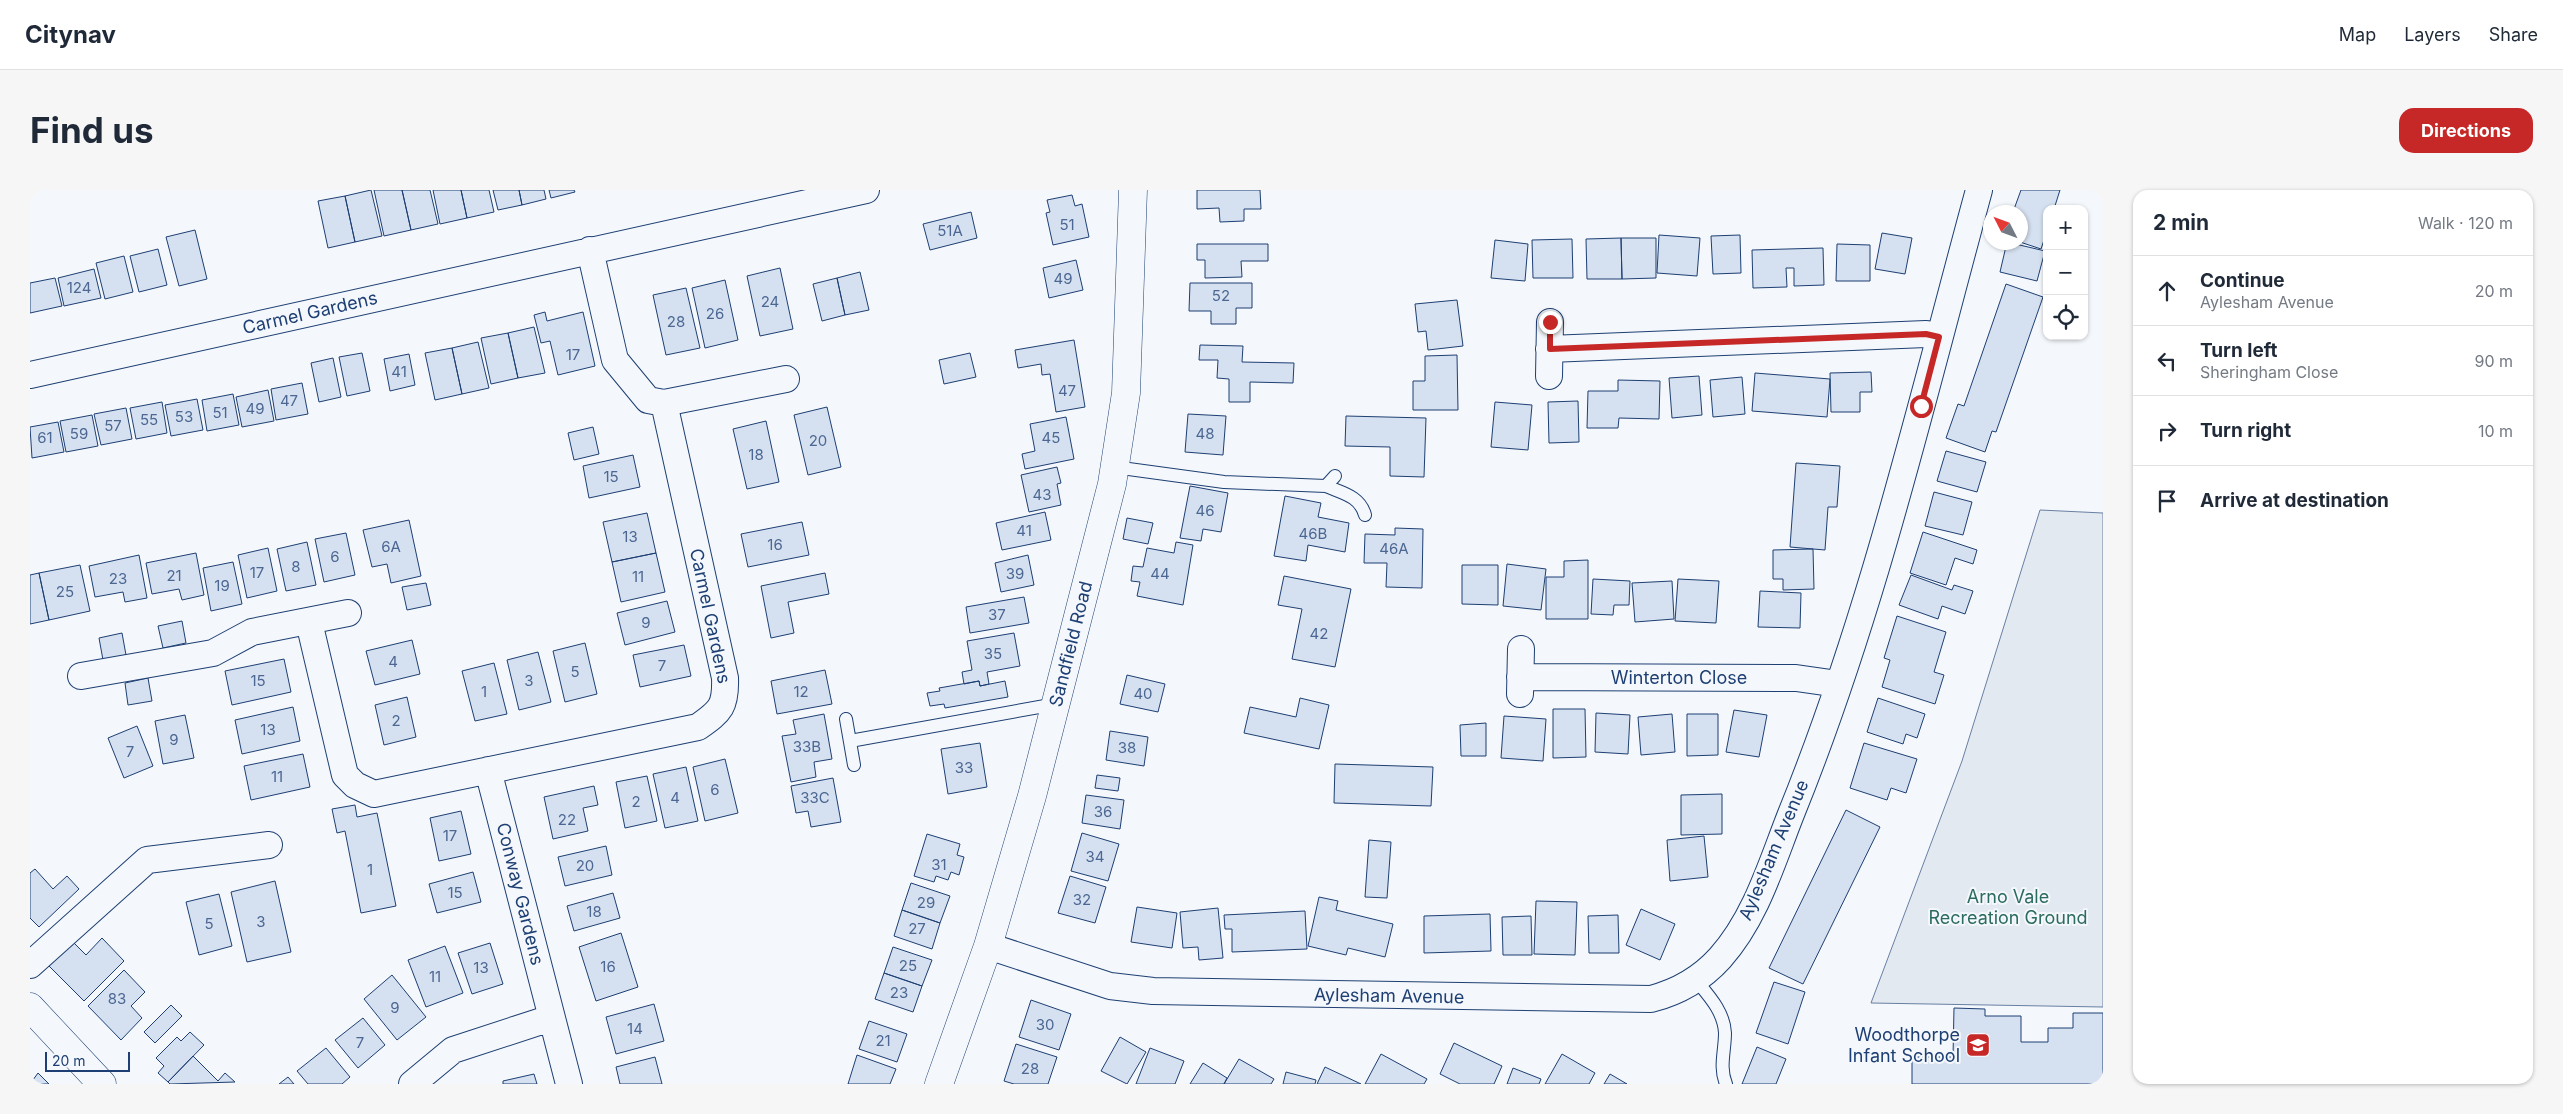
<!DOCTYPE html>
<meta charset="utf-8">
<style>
:root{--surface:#fff;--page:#f6f6f7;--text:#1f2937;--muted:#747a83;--line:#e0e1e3;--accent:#c62828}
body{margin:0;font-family:Inter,sans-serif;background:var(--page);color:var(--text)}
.controls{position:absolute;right:15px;top:15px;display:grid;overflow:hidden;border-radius:10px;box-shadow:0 1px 4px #0004}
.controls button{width:45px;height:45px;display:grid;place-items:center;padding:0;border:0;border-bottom:1px solid var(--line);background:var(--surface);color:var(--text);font:25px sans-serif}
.compass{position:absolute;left:1953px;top:15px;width:45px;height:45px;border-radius:50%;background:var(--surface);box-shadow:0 1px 4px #0004;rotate:312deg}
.scale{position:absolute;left:15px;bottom:12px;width:85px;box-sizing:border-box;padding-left:5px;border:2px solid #1d3f73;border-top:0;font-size:14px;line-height:18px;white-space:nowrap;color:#1d3f73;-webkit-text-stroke:4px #f4f7fb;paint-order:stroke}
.stop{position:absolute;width:15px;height:15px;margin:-11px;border:4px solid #c62828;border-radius:50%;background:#fff}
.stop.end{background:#c62828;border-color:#fff;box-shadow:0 1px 5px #0008}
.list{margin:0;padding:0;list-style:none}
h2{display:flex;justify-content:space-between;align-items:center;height:65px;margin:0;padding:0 20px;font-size:21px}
h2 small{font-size:16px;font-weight:400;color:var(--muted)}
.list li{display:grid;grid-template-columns:32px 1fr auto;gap:15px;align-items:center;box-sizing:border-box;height:70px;padding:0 20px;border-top:1px solid var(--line)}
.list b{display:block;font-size:19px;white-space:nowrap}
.list p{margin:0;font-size:16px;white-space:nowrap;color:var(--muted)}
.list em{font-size:16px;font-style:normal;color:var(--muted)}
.icon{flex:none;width:28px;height:28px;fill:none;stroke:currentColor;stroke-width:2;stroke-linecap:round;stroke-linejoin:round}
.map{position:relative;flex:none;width:2073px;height:894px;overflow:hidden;border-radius:15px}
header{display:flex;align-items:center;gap:30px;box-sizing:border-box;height:70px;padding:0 25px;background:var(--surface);border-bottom:1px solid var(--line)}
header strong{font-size:24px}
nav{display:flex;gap:28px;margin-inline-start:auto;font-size:18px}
.intro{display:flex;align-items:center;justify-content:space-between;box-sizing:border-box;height:120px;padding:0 30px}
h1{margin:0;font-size:35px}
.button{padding:12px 22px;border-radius:15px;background:var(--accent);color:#fff;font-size:18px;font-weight:700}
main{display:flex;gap:30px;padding:0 30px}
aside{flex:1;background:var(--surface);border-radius:15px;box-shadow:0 1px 4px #0004}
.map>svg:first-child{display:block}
.green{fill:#e3e9f0;stroke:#687fa3}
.building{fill:#d5e0f0;stroke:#1d3f73}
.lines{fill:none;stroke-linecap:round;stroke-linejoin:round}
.service-casing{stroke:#1d3f73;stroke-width:14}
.minor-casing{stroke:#1d3f73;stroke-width:28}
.tertiary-casing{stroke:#1d3f73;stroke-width:29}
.service{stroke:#f4f7fb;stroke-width:12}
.minor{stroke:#f4f7fb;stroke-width:26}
.tertiary{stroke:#f4f7fb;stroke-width:28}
.route{stroke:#c62828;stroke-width:6}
.labels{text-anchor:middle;stroke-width:4;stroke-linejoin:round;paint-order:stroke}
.number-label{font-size:15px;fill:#4b6792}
.street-label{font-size:18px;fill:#1d3f73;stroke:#f4f7fb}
.park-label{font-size:18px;fill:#2c6c60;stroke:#f4f7fb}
.poi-label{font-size:18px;fill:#1d3f73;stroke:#f4f7fb;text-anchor:end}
</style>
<header>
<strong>Citynav</strong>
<nav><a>Map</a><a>Layers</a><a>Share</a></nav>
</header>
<div class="intro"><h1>Find us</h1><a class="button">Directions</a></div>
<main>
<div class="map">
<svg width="2073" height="894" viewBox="0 0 2073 894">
<rect width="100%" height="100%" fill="#f4f7fb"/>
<path class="green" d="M2010,320L2073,323V817L1841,813L1932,571Z"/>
<path class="building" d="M341,0L352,46L325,52L315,6Z
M344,0H372L381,40L354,46Z
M372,0H400L408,34L381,40Z
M403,0H431L437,28L410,34Z
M431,0H459L464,22L437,28Z
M463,0H489L492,15L468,20Z
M489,0H514L516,9L492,15Z
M519,0H544L545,2L521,8Z
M1167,0H1230L1231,19H1214V31L1190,32L1189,18L1167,19Z
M1991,0H2030L2024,19H2017V41L2011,59L1990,52V22H1983Z
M1042,5L1045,16L1052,14L1059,47L1023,55L1016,23L1020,22L1017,10Z
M315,6L325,52L298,58L288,11Z
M941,22L947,48L900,60L893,34Z
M165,40L177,89L149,96L136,47Z
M1852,43L1882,48L1875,84L1845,79Z
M1629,45L1670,48L1667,86L1627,83Z
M1710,45L1711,83L1683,84L1681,46Z
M1591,48H1626V88L1592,89Z
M1591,48L1592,89H1557L1556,49Z
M1542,49L1543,88H1503L1502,50Z
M1465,50L1498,54L1495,91L1461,88Z
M1977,52L2015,61L2007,91L1970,82Z
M1167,54H1238V71H1211L1212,87L1175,88V70H1167Z
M1807,54L1840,55V91H1806Z
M1793,58L1794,95L1764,96V78H1756L1757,97L1723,98L1722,60Z
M128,59L137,95L109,102L100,66Z
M94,66L103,102L75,109L66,73Z
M1046,70L1053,100L1019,108L1013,78Z
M750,78L763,139L730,146L717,86Z
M64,79L71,108L34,116L28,88Z
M830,82L839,120L815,125L807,88Z
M25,88L32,116L0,123V93Z
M807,88L815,125L792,131L783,94Z
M695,90L708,150L675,158L662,98Z
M1160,93H1222V118H1206V134H1181V121H1159Z
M1976,94L2013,107L1966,242L1962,241L1955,262L1916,248L1928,214L1934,216Z
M656,98L670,158L636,165L623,105Z
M1427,110L1433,156L1398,160L1396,141L1388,142L1385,114Z
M515,122L517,131L553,122L565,176L528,185L520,151L511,153L504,125Z
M504,137L515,183L488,188L478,143Z
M478,143L488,188L461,194L451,148Z
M1044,150L1055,217L1026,222L1020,184L1012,185L1011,174L988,178L985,160Z
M448,152L459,198L432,204L422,158Z
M1170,155L1213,156L1212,172L1264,173L1263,193L1220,192V212H1199V189L1187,188L1188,170H1169Z
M422,158L432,204L405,210L395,163Z
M332,163L340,201L317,206L309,167Z
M940,163L946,187L914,194L909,170Z
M379,164L385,195L360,201L354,169Z
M1427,165L1428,220H1383V191H1395V166Z
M303,168L311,207L289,212L281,173Z
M1841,182L1842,202H1830V222H1801L1800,183Z
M1725,183L1800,189L1797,227L1722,221Z
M1669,186L1672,225L1642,228L1639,188Z
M1712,187L1715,224L1683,227L1680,190Z
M1588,190L1630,191L1629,229L1589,228L1588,238H1557L1558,201H1588Z
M272,193L278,224L246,230L241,199Z
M238,200L244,231L212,237L206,207Z
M203,204L209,235L177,241L172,210Z
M167,209L173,240L141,246L135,215Z
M1548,211L1549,252L1519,253L1518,212Z
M132,212L137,243L106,249L100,218Z
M1465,212L1502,215L1498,260L1461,257Z
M797,217L811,277L778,285L764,225Z
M96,218L102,249L71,255L64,224Z
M1158,224L1196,226L1193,265L1155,262Z
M62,225L68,256L36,262L30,231Z
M1316,226L1396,228L1394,287L1360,286V257L1315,256Z
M1036,227L1044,269L995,279L992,264L1005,261L1000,234Z
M736,231L749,292L717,299L703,239Z
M28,232L34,262L2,268L0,237Z
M563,237L569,264L544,270L538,243Z
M1916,261L1956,272L1947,302L1907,291Z
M603,265L610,297L559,308L553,276Z
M1766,273L1810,276L1807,317H1798L1795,360L1760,357Z
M1027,277L1031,293L1027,294L1031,315L999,322L991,285Z
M1160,296L1198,303L1191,342L1173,339L1171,351L1150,348Z
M1904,302L1942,312L1933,345L1895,336Z
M1255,306L1291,313L1288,327L1319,333L1315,362L1278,355L1276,371L1244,366Z
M1015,322L1021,350L972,360L966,333Z
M617,323L626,363L582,372L573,332Z
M1097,328L1123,333L1118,354L1093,349Z
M379,330L391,386L361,393L357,374L342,377L333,340Z
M772,332L779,365L718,377L711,344Z
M1365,338L1393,339L1392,398L1356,397L1357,373H1334L1335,344L1365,345Z
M1893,342L1947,360L1943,374L1925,368L1916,395L1880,383Z
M316,343L325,385L294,392L285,349Z
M277,352L286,395L256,401L247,359Z
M1146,352L1163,355L1153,415L1107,406L1110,392L1101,391L1103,376L1113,377L1117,358L1144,363Z
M238,358L247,401L217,408L208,365Z
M1783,359L1784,399L1753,400V389H1743V360Z
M166,363L174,405L152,410L149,399L122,404L116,373Z
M626,363L635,402L591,412L582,372Z
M109,365L117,408L95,412L93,402L65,407L59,376Z
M998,365L1004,395L971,402L965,373Z
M1558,370V429H1516V387H1534V371Z
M203,372L212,414L181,421L173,378Z
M1477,374L1516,379L1511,420L1473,416Z
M50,375L60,421L19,430L9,383Z
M1432,375H1468V415L1432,414Z
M9,383L19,430L0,434V385Z
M795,383L799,404L758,412L764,443L741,448L731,396Z
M1881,385L1922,400L1924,395L1943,401L1935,424L1912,416L1908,429L1869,415Z
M1254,386L1321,399L1305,477L1262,469L1272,419L1248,415Z
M1563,389L1600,391L1599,415H1584L1583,425L1561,424Z
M1648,389L1689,391L1686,433L1645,431Z
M1642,391L1644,429L1605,432L1602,393Z
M396,393L401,415L377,420L372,397Z
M1730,401L1771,403L1770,438L1728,437Z
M994,407L999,433L940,443L936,417Z
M637,411L645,442L595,455L587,423Z
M1867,426L1916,442L1904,482L1914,485L1905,514L1852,497L1860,470L1854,468Z
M152,431L156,453L133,458L128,436Z
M92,443L96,465L73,470L69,448Z
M984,443L990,476L957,482L959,494L950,496L949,491L934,494L932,482L942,480L937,451Z
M382,450L390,484L345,495L336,461Z
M555,453L567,504L535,512L523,461Z
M654,455L661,486L610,497L603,465Z
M508,462L521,512L489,520L477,470Z
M254,469L261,502L202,515L195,481Z
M464,473L477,524L445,531L432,481Z
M795,480L802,514L747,524L741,491Z
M1097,485L1135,494L1128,522L1090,514Z
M118,488L122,511L98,515L95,493Z
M949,491L950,496L975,491L978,507L915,518L914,514L900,516L897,503L910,501L909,498Z
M377,507L386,547L354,555L345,515Z
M1270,508L1299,515L1289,559L1214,543L1220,517L1266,527Z
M1848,508L1895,524L1887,548L1876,544L1873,554L1837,542Z
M263,517L270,551L212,564L205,530Z
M1523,519H1555L1556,567L1523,568Z
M1704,520L1737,525L1729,567L1696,562Z
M1566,523L1600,525L1598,564L1565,562Z
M794,524L802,569L784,572L786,587L761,592L752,546L766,544L763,530Z
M1642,524L1645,562L1611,565L1608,527Z
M1657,524H1688V565L1657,566Z
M155,525L164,568L133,574L125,531Z
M1474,526L1516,529L1513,571L1471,568Z
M1456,533V566H1431L1430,535Z
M107,536L123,576L94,588L78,548Z
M1080,541L1118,547L1114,576L1076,570Z
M950,553L957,597L918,604L911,559Z
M1834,553L1887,569L1876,603L1861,598L1857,610L1820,598Z
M273,564L280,597L221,610L214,576Z
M695,569L708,623L675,631L663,577Z
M1305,574L1403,577L1401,616L1304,613Z
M656,577L668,631L635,638L623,584Z
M1067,585L1090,588L1088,601L1065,598Z
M617,586L627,631L595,638L586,592Z
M803,588L811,632L781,637L778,621L766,623L761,596Z
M564,596L568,615L553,618L558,641L523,649L514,607Z
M1692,604V644L1651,645V605Z
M1056,605L1094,610L1090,639L1052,633Z
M325,615L327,627L347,623L366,716L331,723L315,641L307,643L302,619Z
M1816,620L1850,637L1773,794L1739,778Z
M431,621L441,664L409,671L400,628Z
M1052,643L1089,654L1078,691L1041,681Z
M897,644L930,654L927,665L934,667L929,685L921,682L918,690L906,686L904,692L884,686Z
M1674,646L1678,687L1640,691L1637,650Z
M1339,650L1361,652L1357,708L1335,707Z
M576,656L582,685L535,696L528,667Z
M5,679L23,699L37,686L49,699L9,737L0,728V683Z
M443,682L451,712L407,723L399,694Z
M1040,686L1076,697L1065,733L1028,723Z
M245,691L261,762L217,772L201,702Z
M881,693L920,706L910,733L872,720Z
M583,703L590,728L544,741L537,716Z
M189,704L202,756L169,765L156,712Z
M1289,707L1308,711L1306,720L1363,734L1355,767L1318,758L1316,765L1278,756Z
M1506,711L1547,712L1545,765L1504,764Z
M1107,717L1147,723L1142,758L1101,752Z
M1188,718L1193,768L1169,770L1168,757L1153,758L1150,722Z
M1611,719L1645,734L1630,770L1596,755Z
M872,720L910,733L902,759L864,746Z
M1275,721L1277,759L1202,762V739H1195L1194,725Z
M1460,724L1461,761L1394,763V726Z
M1588,725L1589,763H1559L1558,726Z
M1501,726L1502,765H1473L1472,727Z
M591,743L608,797L566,811L549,757Z
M72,748L94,771L54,811L18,775L42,751L56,765Z
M460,753L473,794L442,804L428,763Z
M415,756L433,803L396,817L378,770Z
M863,757L902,770L892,796L854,783Z
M94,780L115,802L101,816L112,828L91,850L58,816Z
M854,783L892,796L883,822L845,809Z
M362,785L396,827L367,850L334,809Z
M1744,792L1775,802L1758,854L1726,843Z
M1001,810L1041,824L1029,860L989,847Z
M624,814L634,851L586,864L576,827Z
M141,815L152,826L125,853L114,842Z
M1924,818L1955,819V826H1991V852H2018V838H2043V823H2073V894H1882V867H1923Z
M333,828L355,855L328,878L305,850Z
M839,831L877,844L867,872L829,859Z
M160,842L174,855L138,892L128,883L134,876L126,868L147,847L151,851Z
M1090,847L1116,862L1097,894L1071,881Z
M1424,853L1472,876L1464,894H1430L1410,884Z
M986,854L1027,867L1018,894H984L974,891Z
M1727,857L1756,869L1746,894H1712Z
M296,858L320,887L312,894H278L267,881Z
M1120,858L1154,871L1145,894H1106Z
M1351,864L1397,889L1394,894H1335Z
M1532,864L1565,883L1559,894H1515Z
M827,865L866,879L860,894H818Z
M163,866L188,891L195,883L205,892L140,894L138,892Z
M625,867L632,894H590L586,877Z
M1209,869L1244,889L1241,894H1194Z
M1173,873L1197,888L1194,894H1160Z
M1295,877L1331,894H1287Z
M1483,878L1511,889L1509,894H1477Z
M1256,882L1286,890L1285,894H1253Z
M8,883L19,894H0Z
M504,884L507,894H473V891Z
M1580,884L1597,894H1574Z
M258,887L264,894H249Z"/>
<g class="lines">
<defs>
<path id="service" d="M1084,277L1194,292L1296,296L1305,286
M1296,296C1312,303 1330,306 1335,325
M816,529L824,575
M820,551L1026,514
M1665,789C1678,805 1694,821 1695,843C1695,861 1689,877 1696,894"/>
<path id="minor" d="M560,60L585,170L618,210L634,213L756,189
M1519,159L1896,144L1909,147
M0,185L836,0
M1519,186L1520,132
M279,432L315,585L325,595L344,604L668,537C691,521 696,516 695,488L634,213
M51,486L183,463L222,442L318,423
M1490,487L1766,488L1808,494
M1490,504L1491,459
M458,580L539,894
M958,756L1080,796L1123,801L1621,809C1648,802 1671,789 1690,768C1726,728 1742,672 1761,624C1843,422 1892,209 1949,0
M0,775L117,670L239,655
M382,894L423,860L521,828"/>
<path id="tertiary" d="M0,817L72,894
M909,894L958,756L1002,606L1082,294L1096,203L1103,0"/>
</defs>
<use href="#service" class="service-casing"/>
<use href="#minor" class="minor-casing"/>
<use href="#tertiary" class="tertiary-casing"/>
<use href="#service" class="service"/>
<use href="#minor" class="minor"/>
<use href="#tertiary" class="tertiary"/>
</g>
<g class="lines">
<path class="route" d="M1520,132V159L1896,144L1909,147L1891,216"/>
</g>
<defs>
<symbol id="school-square" viewBox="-11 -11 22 22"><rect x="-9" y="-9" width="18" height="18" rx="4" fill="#c62828" stroke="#f4f7fb"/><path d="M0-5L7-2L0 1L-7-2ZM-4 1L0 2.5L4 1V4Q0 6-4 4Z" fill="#fff"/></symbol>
</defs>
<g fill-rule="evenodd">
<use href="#school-square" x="1934" y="841" width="28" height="28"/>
</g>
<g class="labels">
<g class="number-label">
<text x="1037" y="40">51</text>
<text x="920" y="46">51A</text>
<text x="1033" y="94">49</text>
<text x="49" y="103">124</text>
<text x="1191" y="111">52</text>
<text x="740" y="117">24</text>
<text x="685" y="129">26</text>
<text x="646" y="137">28</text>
<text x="543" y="170">17</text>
<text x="369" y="187">41</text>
<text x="1037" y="206">47</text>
<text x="259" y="216">47</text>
<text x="225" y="224">49</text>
<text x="190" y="228">51</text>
<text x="154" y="232">53</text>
<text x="119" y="235">55</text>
<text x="83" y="241">57</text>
<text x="49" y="249">59</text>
<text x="1175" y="249">48</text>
<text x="15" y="253">61</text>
<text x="1021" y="253">45</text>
<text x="788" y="256">20</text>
<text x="726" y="270">18</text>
<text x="581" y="292">15</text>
<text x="1012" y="310">43</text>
<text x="1175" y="326">46</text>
<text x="994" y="346">41</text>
<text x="1283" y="349">46B</text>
<text x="600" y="352">13</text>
<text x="745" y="360">16</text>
<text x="361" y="362">6A</text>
<text x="1364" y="364">46A</text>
<text x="305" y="372">6</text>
<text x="266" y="382">8</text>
<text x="227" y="388">17</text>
<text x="985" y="389">39</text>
<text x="1130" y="389">44</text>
<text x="144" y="391">21</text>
<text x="608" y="392">11</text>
<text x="88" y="394">23</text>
<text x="192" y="401">19</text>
<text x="35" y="407">25</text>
<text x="967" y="430">37</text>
<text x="616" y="438">9</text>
<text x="1289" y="449">42</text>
<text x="963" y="469">35</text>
<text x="363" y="477">4</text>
<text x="632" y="481">7</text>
<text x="545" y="487">5</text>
<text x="228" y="496">15</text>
<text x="499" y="496">3</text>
<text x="454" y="507">1</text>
<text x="771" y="507">12</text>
<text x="1113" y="509">40</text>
<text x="366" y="536">2</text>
<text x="238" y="545">13</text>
<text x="144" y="555">9</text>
<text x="777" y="562">33B</text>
<text x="1097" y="563">38</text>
<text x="100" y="567">7</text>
<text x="934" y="583">33</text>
<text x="247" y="592">11</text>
<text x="685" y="605">6</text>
<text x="645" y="613">4</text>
<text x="785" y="613">33C</text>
<text x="606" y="617">2</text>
<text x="1073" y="627">36</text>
<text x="537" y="635">22</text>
<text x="420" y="651">17</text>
<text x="1065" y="672">34</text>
<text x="909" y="680">31</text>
<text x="555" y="681">20</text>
<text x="340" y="685">1</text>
<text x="425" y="708">15</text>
<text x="1052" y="715">32</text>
<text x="896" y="718">29</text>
<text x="564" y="727">18</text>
<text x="231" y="737">3</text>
<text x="179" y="739">5</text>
<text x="887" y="744">27</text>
<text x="878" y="781">25</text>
<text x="578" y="782">16</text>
<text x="451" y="783">13</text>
<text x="405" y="792">11</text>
<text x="869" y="808">23</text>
<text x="87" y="814">83</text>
<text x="365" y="823">9</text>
<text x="1015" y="840">30</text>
<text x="605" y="844">14</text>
<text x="853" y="856">21</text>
<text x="330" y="858">7</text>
<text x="1000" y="884">28</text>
</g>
<g class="street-label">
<text transform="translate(280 123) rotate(-13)" y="6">Carmel Gardens</text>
<text transform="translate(680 426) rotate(78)" y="6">Carmel Gardens</text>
<text transform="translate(1041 454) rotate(-76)" y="6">Sandfield Road</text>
<text x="1649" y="494">Winterton Close</text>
<text transform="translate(1744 660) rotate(-67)" y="6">Aylesham Avenue</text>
<text transform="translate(490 704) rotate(76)" y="6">Conway Gardens</text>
<text transform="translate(1359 806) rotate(1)" y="6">Aylesham Avenue</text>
</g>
<g class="park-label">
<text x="1978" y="713">Arno Vale<tspan x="1978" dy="21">Recreation Ground</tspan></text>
</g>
<g class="poi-label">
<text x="1930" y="851">Woodthorpe<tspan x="1930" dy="21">Infant School</tspan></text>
</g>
</g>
</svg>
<div class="controls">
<button>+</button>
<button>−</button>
<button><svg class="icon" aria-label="locate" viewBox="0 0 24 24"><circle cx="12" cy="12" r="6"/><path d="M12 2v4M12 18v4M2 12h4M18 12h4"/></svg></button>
</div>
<svg class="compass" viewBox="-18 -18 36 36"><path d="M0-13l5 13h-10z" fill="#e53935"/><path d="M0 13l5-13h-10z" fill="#747a83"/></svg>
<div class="scale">20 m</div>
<div class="stop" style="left:1891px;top:216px"></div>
<div class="stop end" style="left:1520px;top:132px"></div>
</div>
<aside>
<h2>2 min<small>Walk · 120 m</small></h2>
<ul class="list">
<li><svg class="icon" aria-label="ahead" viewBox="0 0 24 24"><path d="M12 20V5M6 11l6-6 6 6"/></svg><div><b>Continue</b><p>Aylesham Avenue</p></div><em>20 m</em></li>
<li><svg class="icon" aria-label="left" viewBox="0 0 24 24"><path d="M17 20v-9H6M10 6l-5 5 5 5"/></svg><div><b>Turn left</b><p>Sheringham Close</p></div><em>90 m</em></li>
<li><svg class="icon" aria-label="right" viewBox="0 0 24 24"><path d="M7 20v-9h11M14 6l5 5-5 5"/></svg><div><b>Turn right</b></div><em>10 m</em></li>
<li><svg class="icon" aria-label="arrive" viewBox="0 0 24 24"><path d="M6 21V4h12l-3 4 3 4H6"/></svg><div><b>Arrive at destination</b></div></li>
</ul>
</aside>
</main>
